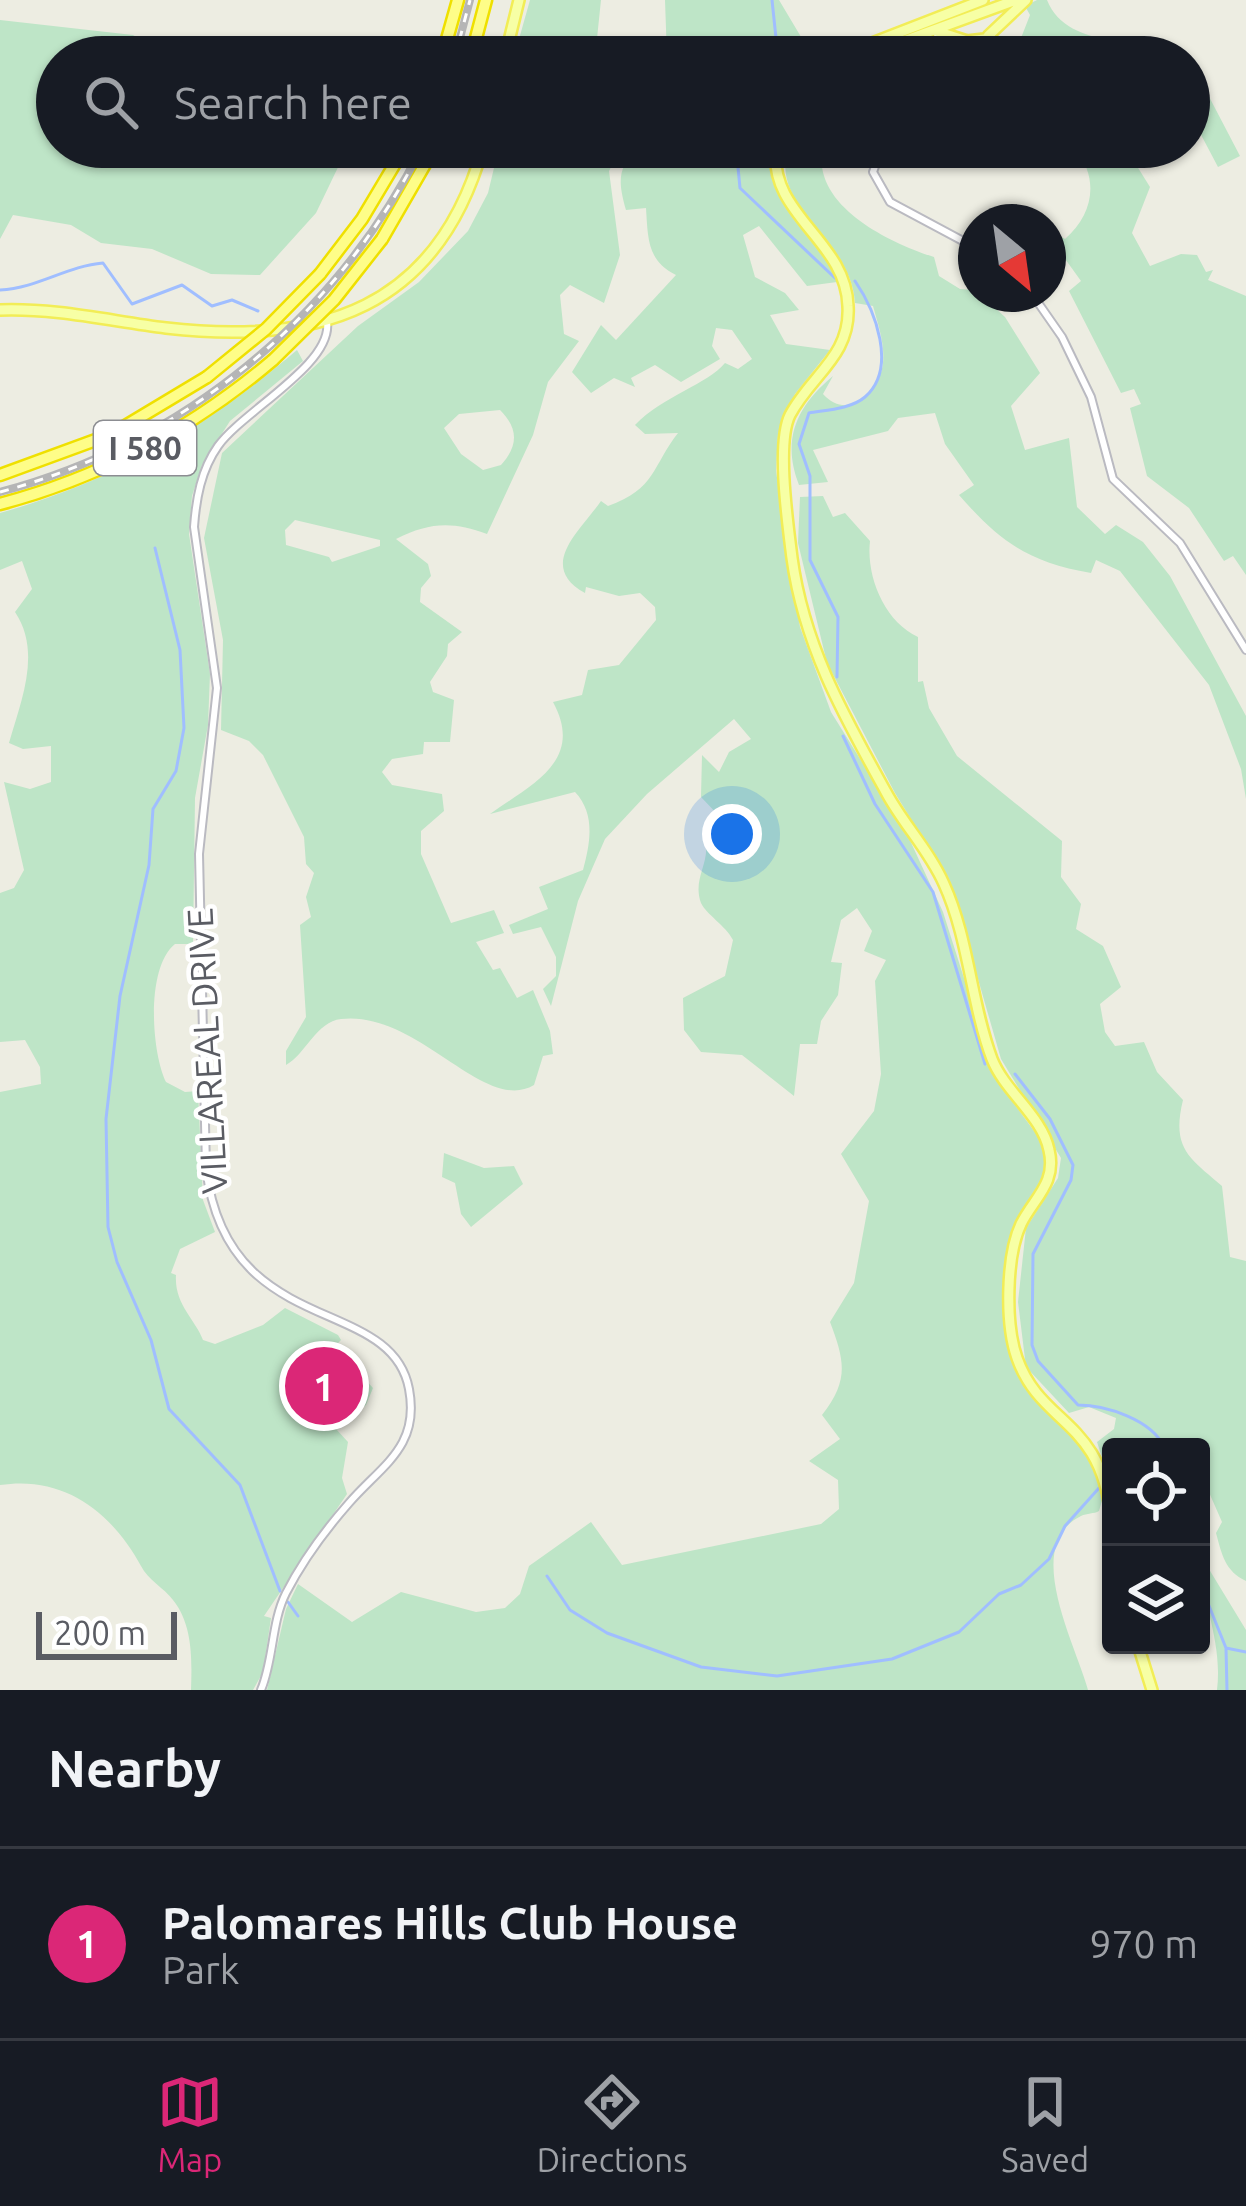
<!DOCTYPE html>
<style>
:root{--surface:#171b24;--page:#20242c;--text:#f1f3f6;--muted:#9ea1a6;--line:#363941;--accent:#db2777}
body{margin:0;font-family:Ubuntu,sans-serif;background:var(--page);color:var(--text)}
.controls{position:absolute;right:36px;bottom:36px;display:grid;overflow:hidden;border-radius:12px;box-shadow:0 3px 9px #0004}
.controls button{width:108px;height:108px;display:grid;place-items:center;padding:0;border:0;border-bottom:3px solid var(--line);background:var(--surface);color:var(--text);font:60px sans-serif}
.compass{position:absolute;left:958px;top:204px;width:108px;height:108px;border-radius:50%;background:var(--surface);box-shadow:0 3px 9px #0004;rotate:151deg}
.scale{position:absolute;left:36px;bottom:30px;width:141px;box-sizing:border-box;padding-left:12px;border:6px solid #5a5c63;border-top:0;font-size:33px;line-height:42px;white-space:nowrap;color:#5a5c63;-webkit-text-stroke:9px #fff;paint-order:stroke}
.you{position:absolute;left:732px;top:834px;width:42px;height:42px;margin:-30px;border:9px solid #fff;border-radius:50%;background:#1a73e8;box-shadow:0 0 0 18px #1a73e833}
.badge{display:grid;place-items:center;width:78px;height:78px;border-radius:50%;background:var(--accent);color:#fff;font-size:39px;font-weight:700}
.pin{position:absolute;translate:-50% -50%;border:6px solid #fff;box-shadow:0 3px 12px #0006}
.list{margin:0;padding:0;list-style:none}
h2{display:flex;justify-content:space-between;align-items:center;height:156px;margin:0;padding:0 48px;font-size:51px}
h2 small{font-size:39px;font-weight:400;color:var(--muted)}
.list li{display:grid;grid-template-columns:78px 1fr auto;gap:36px;align-items:center;box-sizing:border-box;height:192px;padding:0 48px;border-top:3px solid var(--line)}
.list b{display:block;font-size:45px;white-space:nowrap}
.list p{margin:0;font-size:39px;white-space:nowrap;color:var(--muted)}
.list em{font-size:39px;font-style:normal;color:var(--muted)}
.icon{flex:none;width:66px;height:66px;fill:none;stroke:currentColor;stroke-width:2;stroke-linecap:round;stroke-linejoin:round}
.map{position:relative;flex:none;width:1246px;height:1690px;overflow:hidden}
.search{position:absolute;background:var(--surface);box-shadow:0 3px 9px #0004;left:36px;right:36px;top:36px;height:132px;display:flex;align-items:center;gap:30px;box-sizing:border-box;padding:0 42px;border-radius:66px;color:var(--muted);font-size:45px}
.sheet{height:348px;background:var(--surface)}
nav{display:flex;justify-content:space-around;align-items:center;box-sizing:border-box;height:168px;border-top:3px solid var(--line);background:var(--surface);font-size:33px;color:var(--muted)}
nav a{display:grid;justify-items:center;gap:6px}
nav .on{color:var(--accent)}
.map>svg:first-child{display:block}
.green{fill:#bee5c7;fill-rule:evenodd}
.lines{fill:none;stroke-linecap:round;stroke-linejoin:round}
.stream{stroke:#a0beff;stroke-width:3}
.minor-casing{stroke:#babac1;stroke-width:10}
.major-casing{stroke:#f2ed56;stroke-width:14}
.highway-casing{stroke:#efe000;stroke-width:15}
.minor{stroke:#fff;stroke-width:6}
.major{stroke:#f7ffa5;stroke-width:9}
.highway{stroke:#fefd88;stroke-width:10}
.rail-casing{stroke:#b5b5b6;stroke-width:8}
.rail{stroke:#fff;stroke-width:3;stroke-dasharray:9;stroke-linecap:butt}
.highway-bridge-casing{stroke:#efe000;stroke-width:15;stroke-linecap:butt}
.highway-bridge{stroke:#fefd88;stroke-width:10}
.labels{text-anchor:middle;stroke-width:9;stroke-linejoin:round;paint-order:stroke}
.shield{fill:#fff;stroke:#8c8d92;stroke-width:3}
.shield-label{font-size:33px;font-weight:bold;fill:#5a5c63}
.street-label{font-size:36px;fill:#5a5c63;stroke:#fff}
</style>
<div class="map">
<svg width="1246" height="1690" viewBox="0 0 1246 1690">
<rect width="100%" height="100%" fill="#edede2"/>
<path class="green" d="M530,0H601L596,48L654,57H514Z
M665,0H779L813,57H667Z
M1037,0H1047C1068,54 1153,34 1171,57H980L1006,36L1021,38L1030,15L1025,6Z
M0,20L133,35L170,57H57V147H319L342,159L316,213L260,275L211,274L152,249L101,243L71,225L13,215L0,239Z
M1204,87L1240,156L1218,167L1189,112V95Z
M499,147L620,150L609,171L620,255L604,303L570,285L560,295L564,334L579,341L548,382L533,435L487,534C453,521 429,522 396,539L428,564L431,576L421,588L420,602L462,632L448,644L447,656L430,682L433,692L454,700L450,742H424L423,754L392,759L382,772L392,785L442,794L444,811L421,831V854L451,923L494,910L504,933L476,942L493,970L500,968L517,998L533,990L550,1031L553,1054L543,1056L534,1085C484,1115 418,1010 341,1019C317,1021 305,1055 286,1065V1051L306,1017L300,925L311,917L306,897L314,873L306,864L304,837L263,755L249,741L221,730L223,640L204,538L222,453L358,326L419,282L468,231L488,193ZM500,410C518,428 519,445 501,465L483,470L461,454L444,428L459,414ZM295,520L380,540V546L332,562L329,557L286,545L285,530Z
M638,147H771C768,208 819,231 837,282L807,286L759,226L743,235L755,277L785,293L799,310L770,315L786,344L830,350L795,394L778,434L776,471L800,627L831,712L908,836L943,912L996,1079L1045,1146L1049,1169L1013,1238L1011,1347L1027,1387L1086,1447L1105,1490L1099,1511C1094,1514 1087,1513 1081,1516C1021,1545 1076,1645 1088,1690H267L286,1609L298,1584L352,1622L401,1592L476,1612L505,1608L520,1594L529,1566L591,1522L622,1565L821,1524L839,1509L838,1480L809,1461L840,1439L822,1415C849,1381 845,1361 830,1322L854,1283L869,1201L841,1154L874,1111L881,1074L875,981L886,960L864,951L872,931L857,908L841,920L831,962L842,963L838,995L821,1021L817,1044H800L794,1096L742,1055L701,1052L684,1030L683,998L725,976L733,940C726,926 706,914 701,903C692,878 711,863 705,839L718,832L720,817L701,797L702,755L719,772L729,752L751,739L734,719L647,794L605,839L578,901L551,1006L543,989L556,976V957L541,927L513,934L509,925L548,909L539,887L583,870C590,844 596,814 575,792L490,814C532,784 585,761 553,702L582,695L588,670L619,665L656,620L655,607L640,593L619,596L586,587L585,593C536,566 581,530 601,501L608,506C656,489 652,466 678,433L645,434L635,425C663,396 708,384 725,363L738,369L752,359L732,330L716,328L712,346L720,359L681,382L655,365L631,378L635,387L614,378L591,393L572,372L601,325L616,340L676,275C647,261 648,238 646,208L626,210C618,181 617,169 638,147Z
M789,147H823C810,204 887,242 934,257L939,276L960,289L975,290L1005,317L1040,373L1011,406L1025,450L1069,438L1077,507L1105,534L1116,525L1143,542L1170,576L1246,716V799L1241,769L1209,685L1120,571L1096,560L1091,573C1029,562 1001,543 959,495L974,485L945,444L935,413L898,418L888,431L813,450L828,482L799,485C781,439 797,406 833,376L823,394C848,422 880,392 883,363C885,344 878,324 873,306L855,303C851,237 767,207 789,147Z
M1061,147H1125L1150,187L1132,233L1150,266L1181,254L1197,255L1206,272L1213,270L1208,280L1246,296V575L1233,556L1224,561L1189,508L1147,476L1130,408L1141,404L1134,389L1121,393L1069,291L1081,281L1063,256L1048,245L1053,232L1065,239C1093,214 1100,180 1075,148Z
M297,350L303,361L230,421L202,465L192,496L189,534L210,674L208,725L195,798L193,944H175C146,967 151,1051 166,1082L185,1092L198,1091L203,1200L215,1232L180,1249L171,1273L176,1275C174,1304 195,1319 203,1340L215,1344L263,1325L285,1308L338,1335L341,1340L330,1351L340,1352L373,1388L366,1405L336,1429L348,1442L342,1478L347,1494L264,1616L271,1618L263,1672L253,1690H191C192,1660 193,1625 173,1600C164,1588 148,1580 141,1566C112,1513 65,1475 0,1485V1092L41,1084L40,1067L25,1040L0,1042V893L14,888L24,870L4,782L30,789L51,782V746L23,749L9,743C21,701 42,652 15,612L32,589L22,561L0,570V513C114,481 207,427 297,350Z
M823,496L833,517L845,513L870,541C866,576 884,621 918,637V682L923,681L929,708L957,756L1062,841L1061,877L1081,904L1076,929L1103,946L1121,987L1100,1004L1105,1032L1115,1046L1144,1042L1157,1072L1183,1100C1171,1149 1190,1158 1222,1186L1230,1257L1246,1261V1581C1225,1571 1222,1555 1216,1533L1222,1522L1201,1474V1447H1111V1484L1097,1442L1114,1429L1116,1418L1089,1407L1069,1413L1026,1367L1018,1302L1026,1228L1058,1178L1061,1158L1001,1059L951,885L895,793L827,663L798,543L800,497Z
M444,1153L484,1168L514,1166L523,1184L471,1227L461,1214L455,1183L442,1177Z
M1201,1556L1246,1630V1690H1217C1223,1641 1201,1603 1201,1556Z"/>
<g class="lines">
<path class="stream" d="M772,0L778,57
M736,147L740,188L835,278
M0,290C38,288 67,266 103,263L132,304L182,285L212,306L232,300L258,311
M155,548L180,650L184,728L176,771L153,809L149,865L120,996L106,1119L108,1227L117,1262L151,1340L169,1409L240,1485L280,1591
M837,677L838,617L810,560V476L799,444L809,413C826,410 851,409 865,397C898,368 875,310 855,281
M843,736L875,804L933,892L985,1064
M1015,1074L1050,1119L1073,1165L1071,1180L1033,1254L1032,1345L1038,1361L1078,1405C1106,1405 1152,1420 1164,1447
M547,1576L570,1610L607,1633L701,1667L777,1676L892,1659L959,1632L999,1594L1021,1585L1049,1559L1065,1526L1099,1488
M1201,1586L1226,1648L1227,1690
M288,1602L298,1616
M1226,1648L1246,1652"/>
<defs>
<path id="minor" d="M936,31L945,57
M963,57L983,40
M882,147L873,172L890,202L976,248
M1032,294L1062,337L1091,397L1113,479L1180,543L1246,650
M261,1690C274,1659 271,1623 286,1593C302,1562 327,1528 349,1503C382,1465 420,1447 409,1389C391,1293 227,1341 206,1168L199,854L217,688L194,527C196,499 201,470 218,446C243,411 333,364 327,322"/>
<path id="major" d="M936,31L967,41L984,39
M988,36L1026,0
M505,57L519,0
M836,57L983,0
M860,57L1016,0
M776,147C768,215 846,240 848,306C851,356 811,375 790,415C776,443 788,525 792,558C804,646 844,716 886,792C903,824 929,850 944,884C969,939 971,1003 992,1059C1005,1092 1042,1116 1049,1150C1057,1183 1034,1198 1021,1224C1006,1256 1005,1324 1017,1358C1041,1426 1101,1418 1111,1517
M0,310C56,308 110,321 166,328C320,346 438,309 483,147
M1138,1645L1152,1690"/>
<path id="highway" d="M442,57L458,0
M471,57L486,0
M382,239L435,147
M320,274L362,219L405,147
M0,475L112,434L207,377
M0,504C102,477 193,428 273,360"/>
</defs>
<use href="#minor" class="minor-casing"/>
<use href="#major" class="major-casing"/>
<use href="#highway" class="highway-casing"/>
<use href="#minor" class="minor"/>
<use href="#major" class="major"/>
<use href="#highway" class="highway"/>
<defs>
<path id="rail" d="M455,57L470,0
M0,492C184,443 337,317 422,147"/>
</defs>
<use href="#rail" class="rail-casing"/>
<use href="#rail" class="rail"/>
<defs>
<path id="highway-bridge" d="M273,360L334,300L382,239
M207,377L266,329L320,274"/>
</defs>
<use href="#highway-bridge" class="highway-bridge-casing"/>
<use href="#highway-bridge" class="highway-bridge"/>
</g>
<g class="labels">
<rect class="shield" x="94" y="421" width="102" height="54" rx="9"/>
<g class="shield-label">
<text x="145" y="460">I 580</text>
</g>
<g class="street-label">
<text transform="translate(207 1051) rotate(-93)" y="13">VILLAREAL DRIVE</text>
</g>
</g>
</svg>
<div class="controls">
<button><svg class="icon" aria-label="locate" viewBox="0 0 24 24"><circle cx="12" cy="12" r="6"/><path d="M12 2v4M12 18v4M2 12h4M18 12h4"/></svg></button>
<button><svg class="icon" aria-label="layers" viewBox="0 0 24 24"><path d="M12 4l9 5-9 5-9-5zM3 14l9 5 9-5"/></svg></button>
</div>
<svg class="compass" viewBox="-18 -18 36 36"><path d="M0-13l5 13h-10z" fill="#e53935"/><path d="M0 13l5-13h-10z" fill="#9ea1a6"/></svg>
<div class="scale">200 m</div>
<div class="you"></div>
<div class="pin badge" style="left:324px;top:1386px">1</div>
<div class="search"><svg class="icon" aria-label="search" viewBox="0 0 24 24"><circle cx="10" cy="10" r="6"/><path d="M15 15l6 6"/></svg>Search here</div>
</div>
<section class="sheet">
<h2>Nearby<small></small></h2>
<ul class="list">
<li><span class="badge">1</span><div><b>Palomares Hills Club House</b><p>Park</p></div><em>970 m</em></li>
</ul>
</section>
<nav>
<a class="on"><svg class="icon" aria-label="map" viewBox="0 0 24 24"><path d="M3 6l6-2 6 2 6-2v14l-6 2-6-2-6 2zM9 4v14M15 6v14"/></svg>Map</a>
<a><svg class="icon" aria-label="directions" viewBox="0 0 24 24"><path d="M12 3l9 9-9 9-9-9zM9 14v-3h6M13 9l2 2-2 2"/></svg>Directions</a>
<a><svg class="icon" aria-label="saved" viewBox="0 0 24 24"><path d="M7 4h10v16l-5-4-5 4z"/></svg>Saved</a>
</nav>
